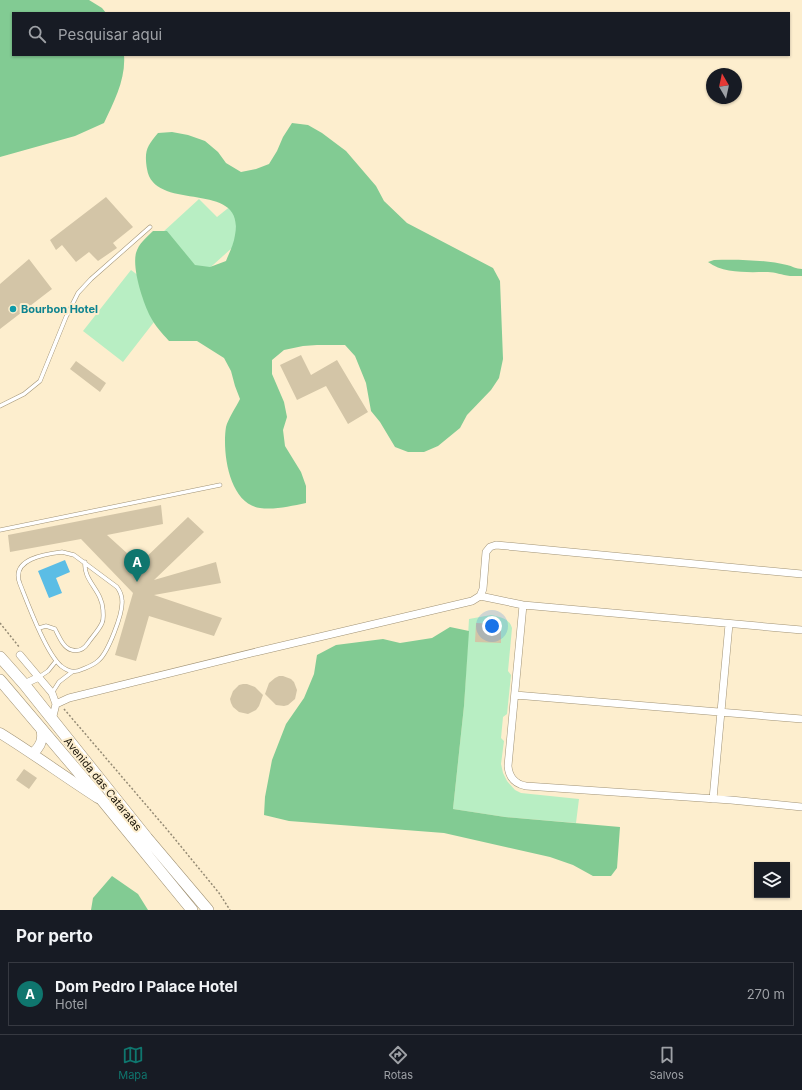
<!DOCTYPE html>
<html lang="pt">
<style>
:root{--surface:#171b24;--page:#20242c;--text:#f1f3f6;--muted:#9ea1a6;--line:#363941;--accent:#0f766e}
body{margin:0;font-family:Inter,sans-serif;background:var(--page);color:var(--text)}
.controls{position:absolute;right:12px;bottom:12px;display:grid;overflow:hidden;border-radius:0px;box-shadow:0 1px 3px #0004}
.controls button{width:36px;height:36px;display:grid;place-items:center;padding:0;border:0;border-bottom:1px solid var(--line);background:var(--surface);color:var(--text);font:20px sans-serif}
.compass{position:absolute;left:706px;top:68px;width:36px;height:36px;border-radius:50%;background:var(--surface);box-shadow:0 1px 3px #0004;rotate:351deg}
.you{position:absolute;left:492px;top:626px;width:14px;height:14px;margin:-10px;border:3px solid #fff;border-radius:50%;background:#1a73e8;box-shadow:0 0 0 6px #1a73e833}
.badge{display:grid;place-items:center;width:26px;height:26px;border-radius:50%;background:var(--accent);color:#fff;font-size:13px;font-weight:700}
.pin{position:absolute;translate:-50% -33px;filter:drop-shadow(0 1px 2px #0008)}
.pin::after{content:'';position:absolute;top:21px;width:14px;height:12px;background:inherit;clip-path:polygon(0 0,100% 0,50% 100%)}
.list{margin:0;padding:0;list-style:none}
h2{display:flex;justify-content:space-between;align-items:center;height:52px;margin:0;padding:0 16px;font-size:17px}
h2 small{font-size:13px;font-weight:400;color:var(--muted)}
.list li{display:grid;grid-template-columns:26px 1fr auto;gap:12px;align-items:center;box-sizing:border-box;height:64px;margin:0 8px 8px;padding:0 8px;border:1px solid var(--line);border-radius:0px}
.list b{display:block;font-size:15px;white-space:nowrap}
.list p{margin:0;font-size:13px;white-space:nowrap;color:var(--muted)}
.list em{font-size:13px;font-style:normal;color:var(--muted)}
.icon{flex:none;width:22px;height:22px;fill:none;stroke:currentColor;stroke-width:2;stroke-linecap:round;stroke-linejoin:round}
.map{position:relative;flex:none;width:802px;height:910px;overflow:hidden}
.search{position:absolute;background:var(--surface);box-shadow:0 1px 3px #0004;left:12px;right:12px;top:12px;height:44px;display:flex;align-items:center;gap:10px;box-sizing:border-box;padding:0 14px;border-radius:0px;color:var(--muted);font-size:15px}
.sheet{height:124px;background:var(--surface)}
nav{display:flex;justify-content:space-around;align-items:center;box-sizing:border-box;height:56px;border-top:1px solid var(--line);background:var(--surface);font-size:11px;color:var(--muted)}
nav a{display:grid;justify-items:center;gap:2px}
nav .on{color:var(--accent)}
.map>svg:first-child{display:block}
.green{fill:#b8eec3}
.forest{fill:#82cb93}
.water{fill:#5bbde5}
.building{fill:#d3c5a7}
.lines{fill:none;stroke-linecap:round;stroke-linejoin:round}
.lane-casing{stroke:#a19376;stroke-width:4.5}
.street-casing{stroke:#a19376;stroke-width:8}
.secondary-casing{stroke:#a19376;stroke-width:11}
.primary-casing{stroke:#a19376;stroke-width:12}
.path{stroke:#948a74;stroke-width:1.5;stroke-dasharray:2 2;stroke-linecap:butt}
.lane{stroke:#fff;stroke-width:3.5}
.street{stroke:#fff;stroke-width:7}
.secondary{stroke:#fff;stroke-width:10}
.primary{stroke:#fff;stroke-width:11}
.culture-dot{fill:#0f9aa8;stroke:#fdeece;stroke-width:1.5}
.labels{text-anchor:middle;stroke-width:4;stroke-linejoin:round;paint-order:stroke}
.culture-label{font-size:11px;font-weight:bold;fill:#0d838f;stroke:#fdeece;text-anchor:start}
.street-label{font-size:11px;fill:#191409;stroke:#fdeece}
</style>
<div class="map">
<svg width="802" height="910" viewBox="0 0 802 910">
<rect width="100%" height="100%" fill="#fdeece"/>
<path class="green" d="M242,197L263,220L203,274L163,232L199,199L217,217Z
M131,270L171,300L123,362L83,331Z
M491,615C500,617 509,618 512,628L508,671L511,675L507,714L503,717L501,738L504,741L501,764L503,773L507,781L515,790L521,793L579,799L576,823L505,817L453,809L464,706L469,619Z"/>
<path class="forest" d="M0,0H89L102,8L106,13H13V55H124C126,79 114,102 104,123L75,136L0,157Z
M292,123L308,125L322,133L346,151L376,186L384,201L407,223L493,268L500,281L503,359L499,378L491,390L467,415L460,428L438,446L424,452H408L395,447L380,422L371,411L366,383L355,356L345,345H317L303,346L284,350L272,360V374L284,402L287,417L283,430L285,446L301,472L306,486V503C291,506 275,510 260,508C229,504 222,452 226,427C228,419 236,407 240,399L235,386L231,371L224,358L197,341H169C162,333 155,326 150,316C143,302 132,269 136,253C139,243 146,238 153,231H167L195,265L210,267L226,261C229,253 234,244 235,235C246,178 154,214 147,169C144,151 147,146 158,133L172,132L188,135L205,141L218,152L226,163L241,172L256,169L269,164L277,151L283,137Z
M714,260C737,259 765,260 787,265C792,266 796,269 802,269V276C798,276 794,276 790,276C782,275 775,272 768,272C749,272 724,274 708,262Z
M450,627L469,631L464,706L453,809L505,817L620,827L617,868L611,876H593L573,865L550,857L444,833L289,821L264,815L265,797L272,760L286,724L304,698L314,674L317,655L336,645L383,639L400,643L432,638Z
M112,876L138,894L148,910H91L93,898Z"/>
<path class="water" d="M65,560L70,572L56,578L62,593L49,598L38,571Z"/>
<path class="building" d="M106,197L133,227L113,243L117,248L98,261L89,252L76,262L62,245L56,250L50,240Z
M29,259L52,289L0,329V284Z
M301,355L311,375L337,360L368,412L348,424L326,386L297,400L280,365Z
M76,361L106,383L100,392L70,369Z
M161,505L163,524L107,535L139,564L188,517L204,532L154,580L216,562L221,583L154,595L222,618L214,636L149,616L136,661L115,655L133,593L81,539L10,552L8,535Z
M476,623L501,624V643L475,642Z
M279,676H283L291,679L294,682L297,690L295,699L288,705L284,706L276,705L265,694L269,683L275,678Z
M243,684H247L255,687L263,695L259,706L256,710L248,714L239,712L233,707L231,703L230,699L233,691L239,685Z
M24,769L37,778L29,789L16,780Z"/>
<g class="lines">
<defs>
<path id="lane" d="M0,406L24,394L40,381L66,317L78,293L91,279L150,227
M0,530L220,485
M62,552L74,555L117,587C120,591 122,596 122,601C123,614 108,652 99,660C94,665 88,667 83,669C74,673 69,672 61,666C46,653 28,604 20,584C10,559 45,554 62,552Z
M39,628L46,626L55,629C59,636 63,648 72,650C79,652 84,649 88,643C92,637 99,630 102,623C104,619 103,614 103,610C102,590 83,581 85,562
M39,677L48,671L56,661
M52,693L59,682L72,672"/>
<path id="street" d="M480,596L523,605L802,630
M523,605L508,766C509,777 515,784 526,786L731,800L802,807
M20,655L52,693L56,704L52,720
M24,684L39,677
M515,695L802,719
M56,704L69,698L260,651L472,601L480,596L483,589L486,552L490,547L496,545L802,574
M713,799L729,624"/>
<path id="secondary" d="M0,733C34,754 65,777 98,798
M33,753C41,746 44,739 41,728"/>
<path id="primary" d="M0,657L24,684L147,838L208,910
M0,680L102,800L192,910"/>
</defs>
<use href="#lane" class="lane-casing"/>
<use href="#street" class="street-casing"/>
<use href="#secondary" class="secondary-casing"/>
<use href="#primary" class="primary-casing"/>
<path class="path" d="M0,623L20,648
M64,709L170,833L219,893L230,910"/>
<use href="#lane" class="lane"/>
<use href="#street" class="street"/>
<use href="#secondary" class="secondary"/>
<use href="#primary" class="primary"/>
</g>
<circle class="culture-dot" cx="13" cy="309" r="4"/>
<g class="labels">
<g class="culture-label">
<text x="21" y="313">Bourbon Hotel</text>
</g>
<g class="street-label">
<text transform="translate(103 784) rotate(51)" y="4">Avenida das Cataratas</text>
</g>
</g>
</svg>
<div class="controls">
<button><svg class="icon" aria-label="layers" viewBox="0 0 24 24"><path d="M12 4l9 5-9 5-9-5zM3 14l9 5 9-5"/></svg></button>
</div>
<svg class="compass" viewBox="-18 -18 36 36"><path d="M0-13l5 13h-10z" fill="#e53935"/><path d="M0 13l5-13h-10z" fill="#9ea1a6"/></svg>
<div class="you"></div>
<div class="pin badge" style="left:137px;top:582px">A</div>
<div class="search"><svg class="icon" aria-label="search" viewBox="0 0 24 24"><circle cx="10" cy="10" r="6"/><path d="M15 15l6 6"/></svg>Pesquisar aqui</div>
</div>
<section class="sheet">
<h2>Por perto<small></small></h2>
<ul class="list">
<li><span class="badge">A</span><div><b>Dom Pedro I Palace Hotel</b><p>Hotel</p></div><em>270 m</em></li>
</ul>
</section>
<nav>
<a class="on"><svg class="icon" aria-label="map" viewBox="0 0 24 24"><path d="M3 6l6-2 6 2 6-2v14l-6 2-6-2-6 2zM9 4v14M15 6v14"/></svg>Mapa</a>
<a><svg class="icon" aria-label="directions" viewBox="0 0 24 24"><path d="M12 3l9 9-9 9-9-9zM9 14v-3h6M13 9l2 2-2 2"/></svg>Rotas</a>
<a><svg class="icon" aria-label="saved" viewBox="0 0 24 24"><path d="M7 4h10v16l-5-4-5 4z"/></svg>Salvos</a>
</nav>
